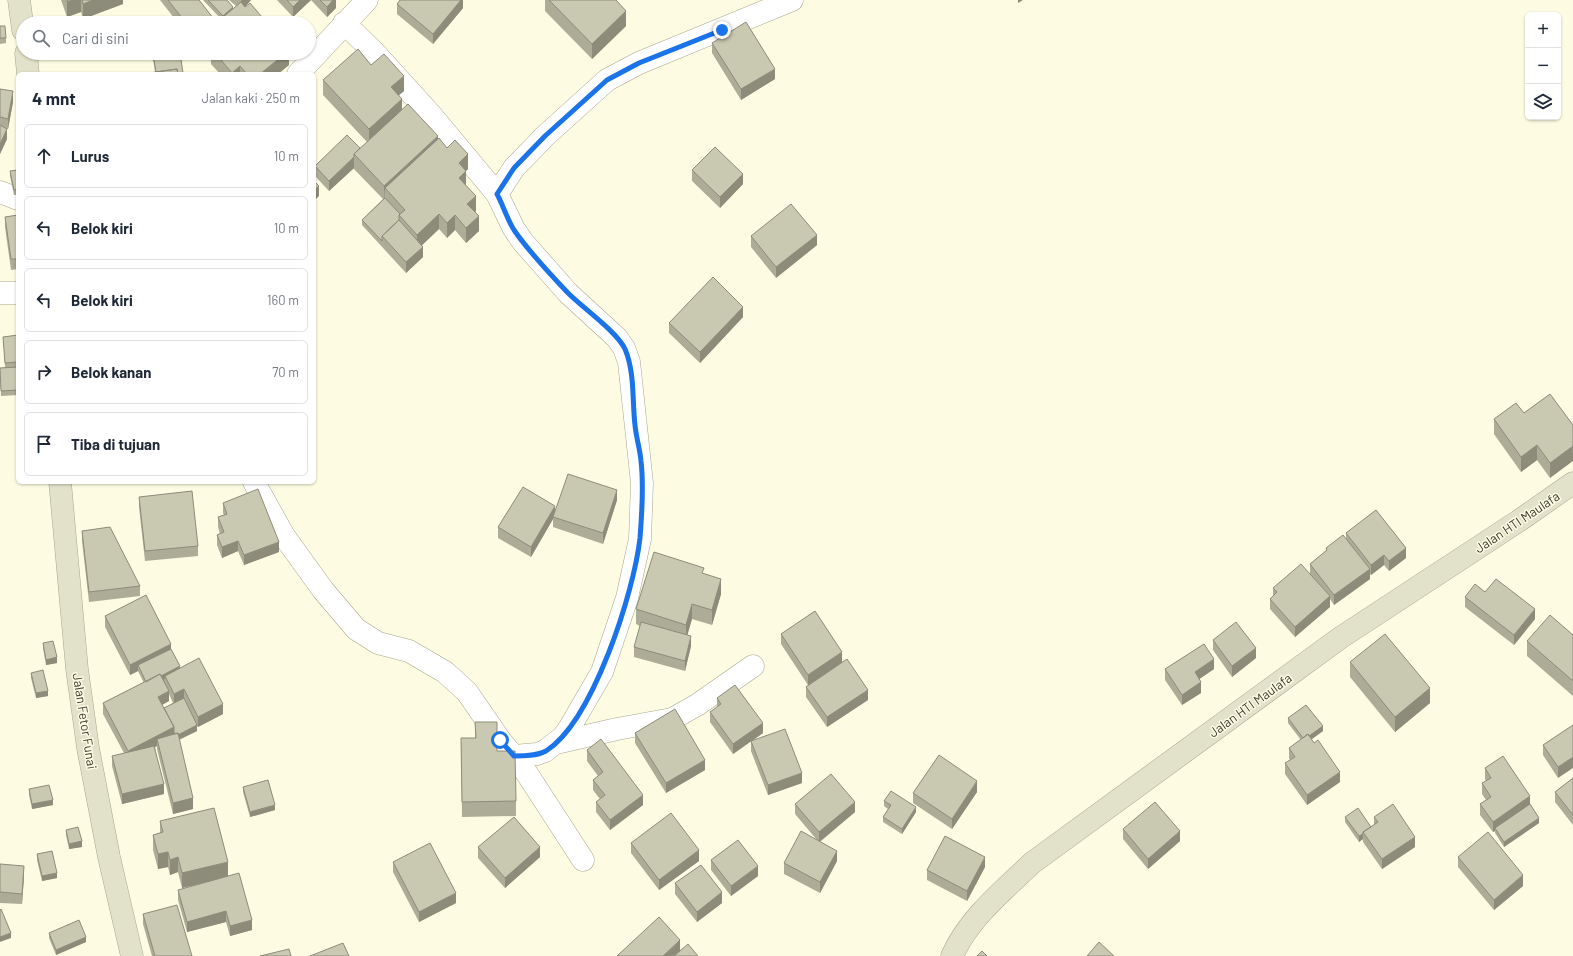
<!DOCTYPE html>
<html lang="id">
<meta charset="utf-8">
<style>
:root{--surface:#fff;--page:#f2f2f3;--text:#1f2937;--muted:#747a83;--line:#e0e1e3}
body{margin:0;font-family:Barlow,sans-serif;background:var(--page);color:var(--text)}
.controls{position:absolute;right:12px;top:12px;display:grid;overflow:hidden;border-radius:6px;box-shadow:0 1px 3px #0004}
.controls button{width:36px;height:36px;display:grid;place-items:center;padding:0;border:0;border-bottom:1px solid var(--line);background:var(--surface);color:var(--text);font:20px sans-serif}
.stop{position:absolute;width:12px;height:12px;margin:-9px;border:3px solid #1a73e8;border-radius:50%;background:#fff}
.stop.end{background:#1a73e8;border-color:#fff;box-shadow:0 1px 4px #0008}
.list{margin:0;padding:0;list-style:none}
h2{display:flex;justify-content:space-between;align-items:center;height:52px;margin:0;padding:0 16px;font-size:17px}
h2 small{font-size:13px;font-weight:400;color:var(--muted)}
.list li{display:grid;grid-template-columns:26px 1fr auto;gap:12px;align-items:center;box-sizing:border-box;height:64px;margin:0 8px 8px;padding:0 8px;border:1px solid var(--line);border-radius:6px}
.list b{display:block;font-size:15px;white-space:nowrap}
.list em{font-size:13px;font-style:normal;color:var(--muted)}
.icon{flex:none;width:22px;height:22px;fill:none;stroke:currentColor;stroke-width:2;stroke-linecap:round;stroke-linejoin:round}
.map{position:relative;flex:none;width:1573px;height:956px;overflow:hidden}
.search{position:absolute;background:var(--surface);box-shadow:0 1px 3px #0004;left:16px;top:16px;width:300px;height:44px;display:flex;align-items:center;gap:10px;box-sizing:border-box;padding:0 14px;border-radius:22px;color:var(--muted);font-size:15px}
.panel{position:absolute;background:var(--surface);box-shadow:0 1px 3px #0004;left:16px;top:72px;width:300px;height:412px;border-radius:6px}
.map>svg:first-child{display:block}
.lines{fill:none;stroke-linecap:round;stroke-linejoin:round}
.street-casing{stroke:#a7a68e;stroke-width:23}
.secondary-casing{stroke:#a7a68e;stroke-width:23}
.street{stroke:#fff;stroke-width:22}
.secondary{stroke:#e2e1ca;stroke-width:22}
.wall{fill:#adac97;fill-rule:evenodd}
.shaded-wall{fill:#8d8c7b}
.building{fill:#c9c8b0;stroke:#8d8c7b}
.route{stroke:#1a73e8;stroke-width:5}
.labels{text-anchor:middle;stroke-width:3;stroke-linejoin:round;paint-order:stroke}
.street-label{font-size:13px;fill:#3b3a31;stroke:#fdfce2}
</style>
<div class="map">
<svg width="1573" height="956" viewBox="0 0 1573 956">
<rect width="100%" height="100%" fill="#fdfce2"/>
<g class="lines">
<defs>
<path id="street" d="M344,23L373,51L432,116L497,194L514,229L523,242L568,293L617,338L624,348L629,362L642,483L640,539L627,598L602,672L570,727L563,737L545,751L537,754L514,756
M298,74L367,0
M0,192L18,199
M497,194L514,168L545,136L607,80L639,63L792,0
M0,293H18
M254,482L284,536L323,590L356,629L378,643L409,651L445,672L467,692L500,740L524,769L583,860
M556,743L617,729L672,719L697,705L753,666"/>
<path id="secondary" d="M19,0L23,30
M26,53L28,74
M60,482L77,669L88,748L109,857L132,956
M952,956C969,918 1003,891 1032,863L1340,638L1520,520L1573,483"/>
</defs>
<use href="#street" class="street-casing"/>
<use href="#secondary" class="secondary-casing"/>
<use href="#street" class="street"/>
<use href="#secondary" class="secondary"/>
</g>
<path class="wall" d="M61,0H123V4L83,19L81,12L67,17Z
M160,0H199L217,23H178Z
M203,0H227L233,9L236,6L229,0H251L245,7L267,23H221V19Z
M277,0H336V8L327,17L311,0L293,17Z
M463,0V8L433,44L397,14V4Z
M545,0H616L626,26L592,59L545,11Z
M0,26L6,38V43L0,44Z
M712,43L775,79L741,100L712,53Z
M180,53L183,74H142L155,72L153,59V54Z
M211,53H289V65L278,74H220L211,64Z
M371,65L404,91L399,95L402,109L438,139L468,169L466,171V186L476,211L475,212L479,231L466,243L455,230L447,238L439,229L422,245L423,257L406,273L362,225V220L383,199L354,169V168L329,191L315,176V166L360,148L367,142L323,95V80Z
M0,89L13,102L8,129H7V139L0,154Z
M18,170V195H14L10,176V171Z
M692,170L743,184L720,208L692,181Z
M18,215V269L11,270L5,227V217Z
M751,236L817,245L776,278L751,247Z
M743,317L700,363L669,333V323Z
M18,335V395L1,396L0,368L5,367L3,337Z
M1550,394V478L1537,460L1521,472L1494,434V419L1524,413Z
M139,497L198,546V556L145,561L139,507Z
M617,500L603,544L553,527V519L531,557L498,538V527L555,512Z
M223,503L279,552L244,565L238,551L222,558L217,545V535L220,534L218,527V517L224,515L223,513Z
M82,531L140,586V596L89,602L82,541Z
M1346,533L1406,558L1389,571L1384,565L1371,575L1370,574V579L1334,605L1330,599V607L1295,637L1270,609V599L1273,596V588L1310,574V564L1326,551V548L1346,539Z
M704,574L721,594L712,625L692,619L687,634L691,646L685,671L634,657V647L640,626L636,624V609Z
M1485,592L1535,619L1514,645L1465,607V597Z
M105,616L171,649L180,668L223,714L198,727L197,726V731L179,740L193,809L173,814L157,749V746L155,747L164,794L122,804L112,766V756L124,753L103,714V703L144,683L138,671L130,675L105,627ZM169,694L173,703L164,708L162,705L169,701Z
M781,634L842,662L868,700L827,727L806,697V687L808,685L781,644Z
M1573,635V696L1527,656V641Z
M1213,640L1256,658L1232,677L1213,650Z
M43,643L57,663L46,665L43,648Z
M1350,662L1430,703L1395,732L1350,677Z
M1165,669H1214L1199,679L1201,693L1182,705L1165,680Z
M31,673L48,696L36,698L31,678Z
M717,698L763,733L752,741L802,783L768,795L751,751V741L733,754L710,722V712L717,707Z
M1288,718L1323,731L1311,739L1340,782L1307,805L1285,774V763L1290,760L1289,758V748L1301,740L1288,723Z
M475,722L516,801V816L462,817L461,738H475Z
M1573,725L1558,778L1543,755V745Z
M635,733L705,770L666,793L635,743Z
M587,750L643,805L610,830L596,812V802L600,799L593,790V780L598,776L587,761Z
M1485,768L1530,805L1539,823L1504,847L1495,833V831L1493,832L1480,815V804L1486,800L1482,794V783L1486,781L1485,779Z
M1573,778V825L1555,802V792Z
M243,787L275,810L250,817L243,792Z
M29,789L53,805L32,809L29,795Z
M977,792L952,829L913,803V793Z
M884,801L916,812L902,834L883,822V817L888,809L884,806Z
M795,804L855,812L820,842L837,861L820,893L784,874V863L817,840L795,814Z
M1345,817L1371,827L1374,825V817L1415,847L1382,869L1363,842V839L1359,842L1345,822Z
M160,821L228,876L252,930L230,936L226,922L187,932L178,900V890L211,881L182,888L178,872L170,875L168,867L158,869L153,850V835L160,833Z
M1123,829L1180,841L1148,869L1123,839Z
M66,830L82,847L69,849L66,835Z
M631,843L699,861L659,890L631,853Z
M478,847L540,857L505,888L478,858Z
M37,854L57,878L42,881L37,860Z
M1458,857L1523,886L1494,910L1458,867Z
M711,860L758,876L731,896L711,870Z
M393,862L456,903L419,922L393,872Z
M0,864L24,876L22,904L0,903Z
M985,867L967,901L927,880V870Z
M675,883L722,903L697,922L675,894Z
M143,914L192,956H152L143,924Z
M49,933L86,942L56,955L49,938Z"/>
<path class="shaded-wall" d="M73,0H81V12L67,17V2Z
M93,0H123V4L83,19V4Z
M242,0H251L241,11V1Z
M300,0H311L293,17V7Z
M333,0H336V8L327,17V7Z
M461,0H463V8L433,44V34Z
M1018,0H1023L1018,3Z
M233,7V12L223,21V16Z
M626,11V26L592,59V44Z
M286,53H289V65L278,74H260Z
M240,66V74H232V73Z
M775,69V79L741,100V89Z
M404,76V91L391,102V87Z
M13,91V102L8,129V119Z
M402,99V114L369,144V129Z
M7,129V139L0,154V144Z
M438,136V151L385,188L384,201V186Z
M468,154V169L466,171V186L459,193V163Z
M354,157V168L329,191V181Z
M743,174V184L720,208V197Z
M319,186V196L314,201V190Z
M476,196V211L467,219V204Z
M439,214V229L417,250V235Z
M455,215V230L447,238V223Z
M479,216V231L466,243V228Z
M817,235V245L776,278V267Z
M423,247V257L406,273V262Z
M743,307V317L700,363V352Z
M1537,445V460L1521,472V457Z
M1573,446V461L1550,478V463Z
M617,490V500L603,544V533Z
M555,506V517H553V519L531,557V547Z
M238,541V551L222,558V547Z
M279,542V552L244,565V555Z
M1406,548V558L1389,571V561Z
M1384,555V565L1371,575V565Z
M1370,569V579L1334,605V595Z
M721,579V594L712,625V610Z
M1330,596V607L1295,637V627Z
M692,604V619L686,640V625Z
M1535,609V619L1514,645V635Z
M691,636V646L685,671V661Z
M171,644V654L138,665V671L130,675V665Z
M1256,648V658L1232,677V666Z
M842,652V663L808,685V675Z
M57,657V663L46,665V660Z
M1214,659V669L1195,682V672Z
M180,666V672L165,676V679L147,688V683Z
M1201,682V693L1182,705V695Z
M1430,688V703L1395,732V717Z
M184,689V700L174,704V694Z
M868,690V700L827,727V717Z
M48,691V696L36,698V693Z
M169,691V701L158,707V697Z
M223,704V714L198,727V717Z
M763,723V733L733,754V744Z
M197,725V731L176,741V736Z
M1323,726V731L1304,745V739Z
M174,727V737L157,739V746L128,761V751Z
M1573,757V768L1558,778V767Z
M705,760V770L666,793V783Z
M1340,772V782L1307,805V795Z
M802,773V783L768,795V785Z
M977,781V792L952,829V819Z
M164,784V794L122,804V794Z
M643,795V805L610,830V820Z
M1530,796V806L1495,828V831L1493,832V822Z
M193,798V809L173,814V803Z
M53,800V805L32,809V804Z
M855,802V812L819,842V832Z
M275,805V810L250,817V812Z
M916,807V812L902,834V829Z
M1539,818V823L1504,847V842Z
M1180,831V841L1148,869V859Z
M1363,834V839L1359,842V836Z
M1415,837V847L1382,869V859Z
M82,841V847L69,849V844Z
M540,847V857L505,888V878Z
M699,850V861L659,890V880Z
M837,851V861L820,893V882Z
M168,852V867L158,869V854Z
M178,857V872L170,875V860Z
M985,857V867L967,901V891Z
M228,862V877L182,888V873Z
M24,866V876L22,904V894Z
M758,866V876L731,896V886Z
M57,873V878L42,881V876Z
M1523,875V886L1494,910V900Z
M722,892V903L697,922V912Z
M456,893V903L419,922V912Z
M226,911V922L187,932V922Z
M252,920V930L230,936V926Z
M11,933V938L0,942V937Z
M86,937V942L56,955V950Z
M680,940V956H663Z"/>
<path class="building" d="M67,0H73L67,2Z
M82,0H93L83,4Z
M168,0H199L217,23H186Z
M208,0H227L233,7L223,16Z
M287,0H300L293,7Z
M320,0H333L327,7Z
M400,0H461L433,34L397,4Z
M549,0H616L626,11L592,44Z
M241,2L245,7L250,3L267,23H225L221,19Z
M746,22L775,69L741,89L712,43Z
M0,26H5L6,38H0Z
M358,49L371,65L384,54L404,76L391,87L402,99L369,129L323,80Z
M160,53H180L183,73L178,74L177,69L156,72L153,54Z
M215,53H286L260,74H247L240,66L232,73Z
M177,69L178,74H142Z
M0,89L13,91L8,119L0,117Z
M408,104L438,136L384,186L354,154Z
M0,125L7,129L0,144Z
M347,135L360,148L354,154V157L329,181L315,166Z
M439,138L447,148L455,140L468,154L459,163L466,171L459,178L476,196L467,204L479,216L466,228L455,215L447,223L439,214L417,235L399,215L405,210L385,188Z
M715,147L743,174L720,197L692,170Z
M18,170V189L14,190L10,171Z
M314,181L319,186L314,190Z
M385,198L400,214L399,215V220L382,236V241L362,220Z
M791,204L817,235L776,267L751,236Z
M18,215V259H11L5,217Z
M399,220L423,247L406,262L382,236Z
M713,277L743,307L700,352L669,323Z
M18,335V362L5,363L3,337Z
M18,367V390L1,391L0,368Z
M1550,394L1573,425V446L1550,463L1537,445L1521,457L1494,419L1516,403L1524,413Z
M568,474L617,490L603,533L553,517Z
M523,487L555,506L531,547L498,527Z
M258,489L279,542L244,555L238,541L222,547L217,535L224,532L218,517L227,514L223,503Z
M192,491L198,546L145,551L139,497Z
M1376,510L1406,548L1389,561L1384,555L1371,565L1346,533Z
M110,527L140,586L89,592L82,531Z
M1343,535L1370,569L1334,595L1310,564L1327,550L1326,548Z
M654,552L704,568L702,573L721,579L712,610L692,604L686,625L636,609Z
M1301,564L1330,596L1295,627L1270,599L1277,592L1273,588Z
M1496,579L1535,609L1514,635L1465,597L1475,584L1485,592Z
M146,595L171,644L130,665L105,616Z
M815,611L842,652L808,675L781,634Z
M1550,615L1573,635V681L1527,641Z
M641,622L691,636L685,661L634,647Z
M1236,622L1256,648L1232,666L1213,640Z
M1385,634L1430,688L1395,717L1350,662Z
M53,641L57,657L46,660L43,643Z
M1204,644L1214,659L1195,672L1201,682L1182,695L1165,669Z
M171,649L180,666L161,676L160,674L146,682L138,665Z
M199,658L223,704L198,717L184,689L174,694L165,676Z
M847,659L868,690L827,717L806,687Z
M43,670L48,691L36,693L31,673Z
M160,674L169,691L158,697L174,727L128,751L103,703Z
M735,685L763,723L733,744L710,712L721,704L717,698Z
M184,698L197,725L178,735V733L175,734L174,732V727L164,708Z
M1306,705L1323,726L1309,736L1308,734L1303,738L1288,718Z
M675,709L705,760L666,783L635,733Z
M475,722H497V751H515L516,801L462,802L461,738H476Z
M1573,725V757L1558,767L1543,745Z
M785,729L802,773L768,785L751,741Z
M178,733L193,798L173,803L157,739Z
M1308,734L1314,743L1318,740L1340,772L1307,795L1285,763L1295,757L1289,748Z
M601,739L643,795L610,820L596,802L605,795L593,780L603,772L587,750Z
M154,746L164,784L122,794L112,756Z
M939,755L977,781L952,819L913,793Z
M1503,756L1530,796L1493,822L1480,804L1491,797L1482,783L1491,778L1485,768Z
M831,774L855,802L819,832L795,804Z
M1573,778V815L1555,792Z
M268,780L275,805L250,812L243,787Z
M49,785L53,800L32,804L29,789Z
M891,791L916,807L902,829L883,817L891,805L884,801Z
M1155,802L1180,831L1148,859L1123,829Z
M1393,804L1415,837L1382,859L1363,832L1378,822L1374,817Z
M1530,804L1539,818L1504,842L1495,828Z
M214,808L228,862L182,873L178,857L170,860L168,852L158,854L153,835L163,832L160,821Z
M1358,808L1371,827L1363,832V834L1359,836L1345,817Z
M671,813L699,850L659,880L631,843Z
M514,817L540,847L505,878L478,847Z
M78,827L82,841L69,844L66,830Z
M801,831L837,851L820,882L784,863Z
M1488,832L1523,875L1494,900L1458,857Z
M945,836L985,857L967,891L927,870Z
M738,840L758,866L731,886L711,860Z
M430,843L456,893L419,912L393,862Z
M52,851L57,873L42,876L37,854Z
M0,864L24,866L22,894L0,892Z
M701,865L722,892L697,912L675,883Z
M239,873L252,920L230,926L226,911L187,922L178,890Z
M177,905L192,956H155L143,914Z
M1,909L11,933L0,937V910Z
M659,917L680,940L663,956H617Z
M79,920L86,937L56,950L49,933Z
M1099,942L1114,956H1087Z
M343,943L349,956H310Z
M688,944L698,956H674Z
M289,949L291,956H260Z
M982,951L987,956H977Z"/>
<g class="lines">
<path class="route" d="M500,740L514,756C524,756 537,756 546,751C593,721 634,592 640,538C642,513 644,486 641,461C640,449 636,437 635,425C632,400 635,373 625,349C617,332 583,308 568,293C550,274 529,252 514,230C507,219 503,205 497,194L514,168L545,136L607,80L639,63L722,30"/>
</g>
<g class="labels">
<g class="street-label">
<text transform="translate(1517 522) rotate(-34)" y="5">Jalan HTI Maulafa</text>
<text transform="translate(1250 705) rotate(-36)" y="5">Jalan HTI Maulafa</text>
<text transform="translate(85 721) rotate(81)" y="5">Jalan Fetor Funai</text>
</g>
</g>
</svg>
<div class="controls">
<button>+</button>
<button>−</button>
<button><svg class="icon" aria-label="layers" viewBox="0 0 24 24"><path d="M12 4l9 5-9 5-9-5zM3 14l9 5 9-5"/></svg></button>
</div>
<div class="stop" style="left:500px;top:740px"></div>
<div class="stop end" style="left:722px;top:30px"></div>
<div class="search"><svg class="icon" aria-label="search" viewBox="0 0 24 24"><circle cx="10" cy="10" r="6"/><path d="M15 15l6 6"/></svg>Cari di sini</div>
<section class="panel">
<h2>4 mnt<small>Jalan kaki · 250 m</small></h2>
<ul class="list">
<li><svg class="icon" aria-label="ahead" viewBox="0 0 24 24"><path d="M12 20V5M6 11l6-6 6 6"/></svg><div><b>Lurus</b></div><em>10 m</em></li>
<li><svg class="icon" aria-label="left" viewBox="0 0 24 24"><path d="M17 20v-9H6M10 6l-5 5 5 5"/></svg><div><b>Belok kiri</b></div><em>10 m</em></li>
<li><svg class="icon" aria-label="left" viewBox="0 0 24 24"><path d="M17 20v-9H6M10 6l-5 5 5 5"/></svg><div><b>Belok kiri</b></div><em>160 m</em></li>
<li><svg class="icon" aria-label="right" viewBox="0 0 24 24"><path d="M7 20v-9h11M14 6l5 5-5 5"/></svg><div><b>Belok kanan</b></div><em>70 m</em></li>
<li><svg class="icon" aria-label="arrive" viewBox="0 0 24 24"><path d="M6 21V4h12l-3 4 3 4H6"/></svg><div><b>Tiba di tujuan</b></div></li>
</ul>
</section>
</div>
